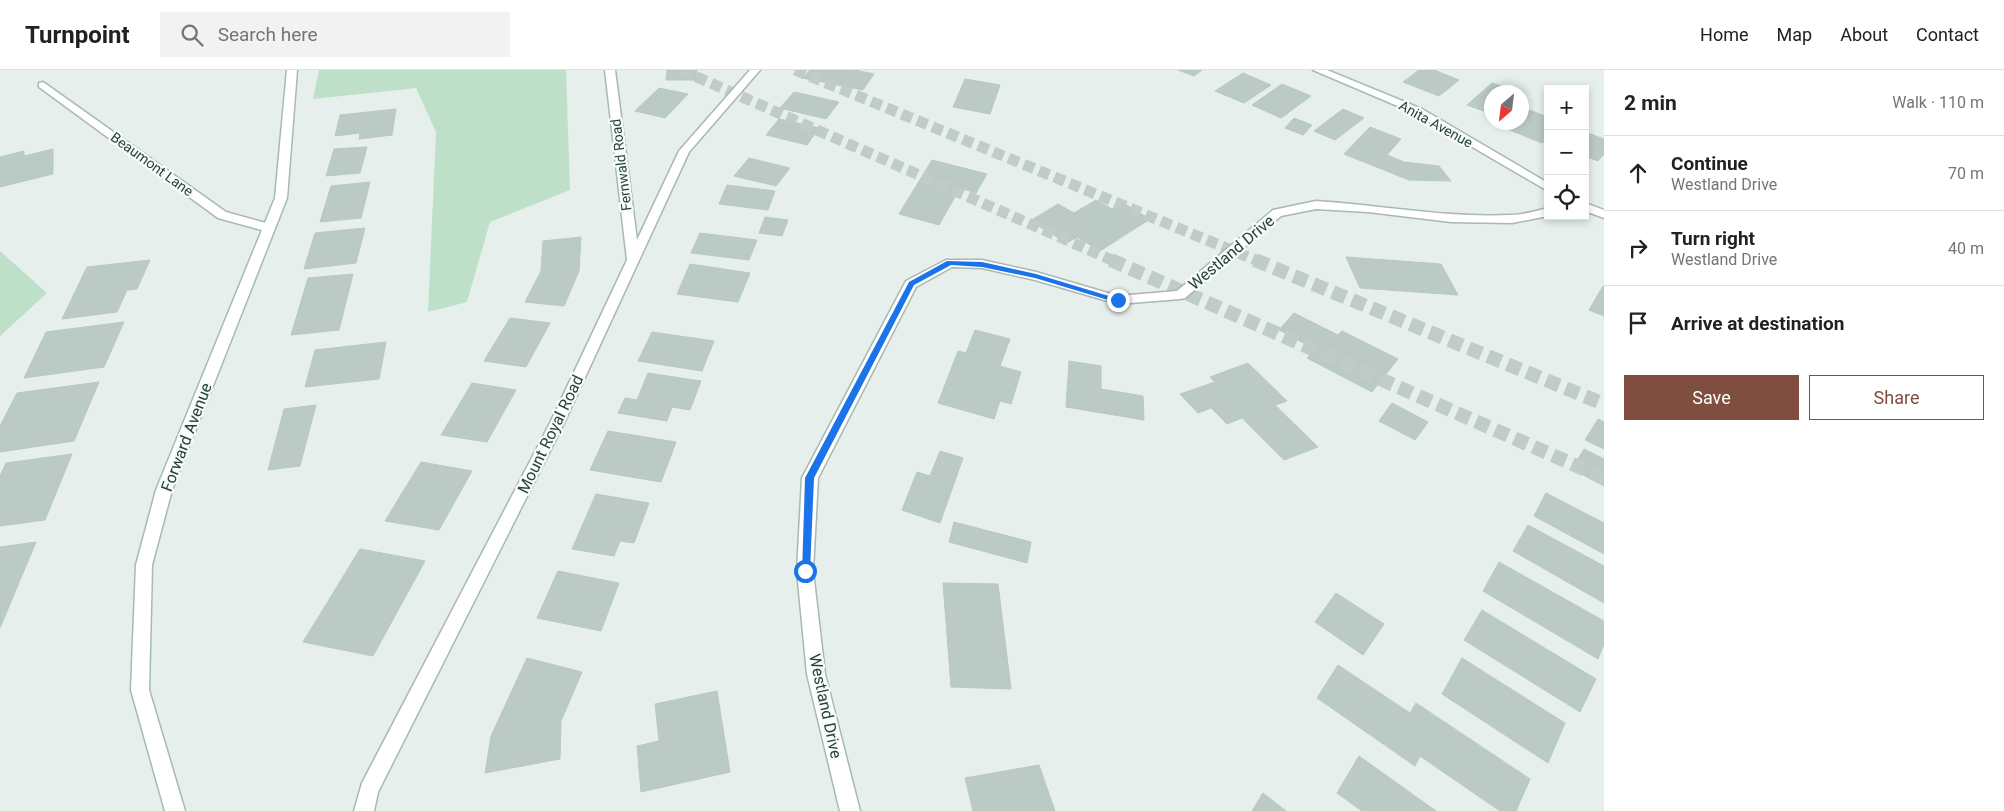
<!DOCTYPE html>
<meta charset="utf-8">
<style>
:root{--surface:#fff;--page:#f2f2f2;--text:#202124;--muted:#757577;--line:#e0e0e0;--accent:#7f4e3f}
body{margin:0;font-family:Roboto,sans-serif;background:var(--page);color:var(--text)}
.controls{position:absolute;right:15px;top:15px;display:grid;overflow:hidden;border-radius:0px;box-shadow:0 2px 8px #0003}
.controls button{width:45px;height:45px;display:grid;place-items:center;padding:0;border:0;border-bottom:1px solid var(--line);background:var(--surface);color:var(--text);font:25px sans-serif}
.compass{position:absolute;left:1484px;top:15px;width:45px;height:45px;border-radius:50%;background:var(--surface);box-shadow:0 2px 8px #0003;rotate:208deg}
.stop{position:absolute;width:15px;height:15px;margin:-11px;border:4px solid #1a73e8;border-radius:50%;background:#fff}
.stop.end{background:#1a73e8;border-color:#fff;box-shadow:0 1px 5px #0008}
.list{margin:0;padding:0;list-style:none}
h2{display:flex;justify-content:space-between;align-items:center;height:65px;margin:0;padding:0 20px;font-size:21px}
h2 small{font-size:16px;font-weight:400;color:var(--muted)}
.list li{display:grid;grid-template-columns:32px 1fr auto;gap:15px;align-items:center;box-sizing:border-box;height:75px;padding:0 20px;border-top:1px solid var(--line)}
.list b{display:block;font-size:19px;white-space:nowrap}
.list p{margin:0;font-size:16px;white-space:nowrap;color:var(--muted)}
.list em{font-size:16px;font-style:normal;color:var(--muted)}
.actions{display:flex;gap:10px;padding:15px 20px}
.actions a{flex:1;padding:11px 0;border:1px solid var(--accent);border-radius:0px;text-align:center;font-size:18px;color:var(--accent)}
.actions .main{background:var(--accent);color:#fff}
.icon{flex:none;width:28px;height:28px;fill:none;stroke:currentColor;stroke-width:2;stroke-linecap:round;stroke-linejoin:round}
.map{position:relative;flex:none;width:1604px;height:741px;overflow:hidden}
header{display:flex;align-items:center;gap:30px;box-sizing:border-box;height:70px;padding:0 25px;background:var(--surface);border-bottom:1px solid var(--line)}
header strong{font-size:24px}
nav{display:flex;gap:28px;margin-inline-start:auto;font-size:18px}
.search{width:350px;height:45px;background:var(--page);display:flex;align-items:center;gap:12px;box-sizing:border-box;padding:0 18px;border-radius:0px;color:var(--muted);font-size:19px}
main{display:flex}
aside{flex:1;background:var(--surface)}
.map>svg:first-child{display:block}
.green{fill:#bfe0c8}
.building{fill:#bbcac4;stroke:#b8c9c2}
.lines{fill:none;stroke-linecap:round;stroke-linejoin:round}
.highway-tunnel-far1{stroke:#bfccc8;stroke-width:11;stroke-dasharray:11 5.5;stroke-linecap:butt}
.highway-tunnel{stroke:#bfccc8;stroke-width:14;stroke-dasharray:14 7;stroke-linecap:butt}
.street-casing{stroke:#a8b8b2;stroke-width:3}
.secondary-casing{stroke:#a4bbb3;stroke-width:3}
.street{fill:#fff;fill-rule:evenodd}
.secondary{fill:#fff;fill-rule:evenodd}
.route{fill:#1a73e8}
.labels{text-anchor:middle;stroke-width:4.5;stroke-linejoin:round;paint-order:stroke}
.far-street-label{font-size:14px;fill:#24423a;stroke:#f7fbf9}
.street-label{font-size:16px;fill:#24423a;stroke:#f7fbf9}
</style>
<header>
<strong>Turnpoint</strong>
<div class="search"><svg class="icon" aria-label="search" viewBox="0 0 24 24"><circle cx="10" cy="10" r="6"/><path d="M15 15l6 6"/></svg>Search here</div>
<nav><a>Home</a><a>Map</a><a>About</a><a>Contact</a></nav>
</header>
<main>
<div class="map">
<svg width="1604" height="741" viewBox="0 0 1604 741">
<rect width="100%" height="100%" fill="#e6efeb"/>
<path class="green" d="M319,0H566L570,120L490,152L467,232L428,242L436,62L416,18L313,29Z
M0,181L47,223L0,266Z"/>
<path class="building" d="M667,0H697L696,10H666Z
M810,0H855L874,4L863,20L803,8Z
M1178,0H1202L1194,6Z
M1419,0H1434L1459,10L1439,26L1403,12Z
M1243,3L1271,15L1244,33L1215,21Z
M965,9L1000,15L990,44L953,37Z
M1492,13L1518,22H1492V44L1467,35Z
M1282,14L1311,26L1281,48L1252,35Z
M659,18L688,24L665,48L635,41Z
M794,22L839,32L826,49L780,38Z
M1524,38L1548,47V68L1542,73L1502,57L1508,52H1522V40Z
M396,39L392,65L359,69L360,63L335,66L340,45Z
M1343,39L1364,48L1335,70L1314,61Z
M1294,48L1312,55L1303,65L1285,58Z
M779,49L819,58L807,75L766,65Z
M1370,57L1401,69L1387,85L1404,92L1439,96L1451,111L1409,110L1344,84Z
M1585,62L1604,69V84L1598,91L1585,86Z
M367,77L360,103L326,106L334,79Z
M53,79V104L0,117V87L24,81V86Z
M749,88L790,98L776,116L734,106Z
M932,90L987,104L976,123L960,118L939,155L899,144Z
M370,112L361,148L320,152L331,116Z
M727,115L775,121L768,140L719,134Z
M1096,130L1112,139L1123,133L1150,149L1100,181L1077,167L1067,173L1030,151L1058,134L1074,143Z
M765,147L788,150L782,166L759,163Z
M365,158L356,193L304,199L315,163Z
M700,163L757,170L749,190L691,183Z
M581,167L579,201L564,236L525,232L541,201L543,171Z
M1346,187L1441,194L1458,225L1360,218Z
M150,190L137,219L127,220L117,242L62,249L87,197Z
M690,194L750,203L738,232L677,224Z
M353,204L339,260L291,265L308,208Z
M1603,216L1604,217V246L1589,240Z
M1294,243L1338,265L1342,261L1398,289L1372,322L1307,288L1315,279L1279,260Z
M510,248L550,253L526,297L484,291Z
M124,252L104,297L24,308L46,262Z
M975,260L1010,269L1000,296L1021,302L1011,334L1000,331L994,349L938,333L958,281L966,283Z
M652,262L714,271L702,301L638,291Z
M386,272L379,309L305,317L315,280Z
M1069,291L1101,296V319L1143,326L1144,350L1066,337Z
M1248,293L1287,331L1275,335L1318,377L1284,390L1242,348L1227,354L1211,338L1198,343L1180,324L1215,312L1210,307Z
M648,303L701,311L690,340L672,337L667,351L618,343L625,328L637,330Z
M99,312L74,371L0,382V356L17,323Z
M472,313L516,320L487,372L441,365Z
M1392,333L1428,352L1415,370L1379,351Z
M316,335L300,396L268,400L284,339Z
M1598,349L1604,352V379L1585,370Z
M608,361L676,372L661,412L590,400Z
M1584,379L1604,389V416L1572,399Z
M940,381L963,388L940,453L902,440L917,402L930,406Z
M72,384L45,450L0,456V406L6,393Z
M421,392L472,401L439,460L385,451Z
M1546,423L1604,453V484L1534,446Z
M596,424L649,433L634,473L620,471L614,486L572,479Z
M954,452L1031,472L1027,493L949,472Z
M1528,455L1604,496V533L1513,481Z
M36,472L0,558V477Z
M360,479L425,491L373,586L303,572Z
M1499,492L1604,551V574L1598,589L1483,521Z
M558,501L619,513L601,561L537,548Z
M943,513L998,514L1011,619L951,617Z
M1336,523L1384,554L1363,585L1315,552Z
M1482,540L1596,609L1580,642L1464,570Z
M527,588L582,602L561,651L560,689L485,703L491,666Z
M1462,588L1565,653L1548,693L1442,624Z
M1338,595L1410,643L1416,633L1530,709L1516,741H1500L1420,686L1415,696L1317,628Z
M717,621L730,702L641,722L637,676L659,671L655,634Z
M1359,686L1436,741H1362L1337,723Z
M1039,695L1055,741H973L965,708Z
M1263,723L1286,741H1252Z"/>
<g class="lines">
<path class="highway-tunnel-far1" d="M681,0L1114,191
M795,0L1258,191"/>
<path class="highway-tunnel" d="M1111,190L1604,408
M1255,190L1604,334"/>
<defs>
<path id="street" d="M605,0H615L637,170L679,81L750,0H760L689,82L564,353L378,722L374,741H354L362,713L550,353L627,190Z
M1313,0H1327L1422,39L1548,113V121L1414,43Z
M43,12L226,142L273,155L275,158L269,162L218,148L39,17V13Z
M1316,131C1381,135 1445,148 1510,145C1523,145 1536,141 1548,138V146L1512,153L1451,152L1368,142L1316,139L1281,146L1185,228L1180,229L1118,234L1035,210L982,198L952,197L916,217L818,408L813,501L825,604L860,741H840L807,604L797,501L802,408L906,211L946,190H982L1036,202L1118,226L1177,221L1273,140Z
M1585,133L1604,140V148L1585,141Z"/>
<path id="secondary" d="M287,0H297L287,128L172,420L152,495L149,620L185,741H165L131,620L136,495L156,420L275,128Z"/>
</defs>
<use href="#street" class="street-casing"/>
<use href="#secondary" class="secondary-casing"/>
<use href="#street" class="street"/>
<use href="#secondary" class="secondary"/>
</g>
<path class="route" d="M947,191L982,192L1036,204L1122,230L1118,233L1035,208L982,197L951,195L914,215L814,408L810,501L808,504H802L805,408L909,212Z"/>
<g class="labels">
<g class="far-street-label">
<text transform="translate(1436 54) rotate(29)" y="5">Anita Avenue</text>
<text transform="translate(152 94) rotate(36)" y="5">Beaumont Lane</text>
<text transform="translate(621 95) rotate(-97)" y="5">Fernwald Road</text>
</g>
<g class="street-label">
<text transform="translate(1231 182) rotate(-40)" y="6">Westland Drive</text>
<text transform="translate(550 364) rotate(-64)" y="6">Mount Royal Road</text>
<text transform="translate(186 367) rotate(-69)" y="6">Forward Avenue</text>
<text transform="translate(826 636) rotate(78)" y="6">Westland Drive</text>
</g>
</g>
</svg>
<div class="controls">
<button>+</button>
<button>−</button>
<button><svg class="icon" aria-label="locate" viewBox="0 0 24 24"><circle cx="12" cy="12" r="6"/><path d="M12 2v4M12 18v4M2 12h4M18 12h4"/></svg></button>
</div>
<svg class="compass" viewBox="-18 -18 36 36"><path d="M0-13l5 13h-10z" fill="#e53935"/><path d="M0 13l5-13h-10z" fill="#757577"/></svg>
<div class="stop" style="left:805px;top:501px"></div>
<div class="stop end" style="left:1118px;top:230px"></div>
</div>
<aside>
<h2>2 min<small>Walk · 110 m</small></h2>
<ul class="list">
<li><svg class="icon" aria-label="ahead" viewBox="0 0 24 24"><path d="M12 20V5M6 11l6-6 6 6"/></svg><div><b>Continue</b><p>Westland Drive</p></div><em>70 m</em></li>
<li><svg class="icon" aria-label="right" viewBox="0 0 24 24"><path d="M7 20v-9h11M14 6l5 5-5 5"/></svg><div><b>Turn right</b><p>Westland Drive</p></div><em>40 m</em></li>
<li><svg class="icon" aria-label="arrive" viewBox="0 0 24 24"><path d="M6 21V4h12l-3 4 3 4H6"/></svg><div><b>Arrive at destination</b></div></li>
</ul>
<div class="actions"><a class="main">Save</a><a>Share</a></div>
</aside>
</main>
